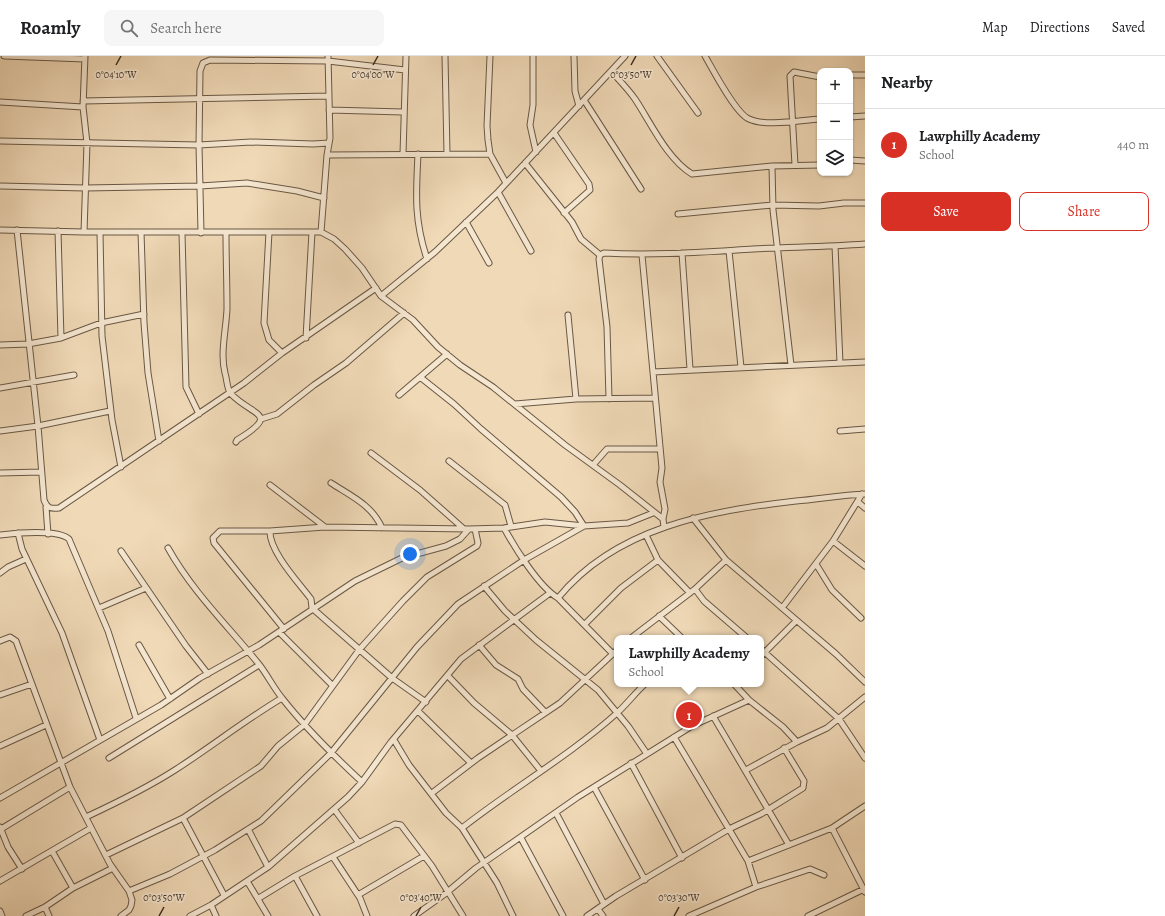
<!DOCTYPE html>
<meta charset="utf-8">
<style>
:root{--surface:#fff;--page:#f6f6f6;--text:#202124;--muted:#757577;--line:#e0e0e0;--accent:#d93025}
body{margin:0;font-family:Alegreya,serif;background:var(--page);color:var(--text)}
.controls{position:absolute;right:12px;top:12px;display:grid;overflow:hidden;border-radius:8px;box-shadow:0 1px 3px #0004}
.controls button{width:36px;height:36px;display:grid;place-items:center;padding:0;border:0;border-bottom:1px solid var(--line);background:var(--surface);color:var(--text);font:20px sans-serif}
.you{position:absolute;left:410px;top:498px;width:14px;height:14px;margin:-10px;border:3px solid #fff;border-radius:50%;background:#1a73e8;box-shadow:0 0 0 6px #1a73e833}
.badge{display:grid;place-items:center;width:26px;height:26px;border-radius:50%;background:var(--accent);color:#fff;font-size:13px;font-weight:700}
.pin{position:absolute;translate:-50% -50%;border:2px solid #fff;box-shadow:0 1px 4px #0006}
.popup{position:absolute;left:614px;top:579px;width:150px;height:52px;box-sizing:border-box;display:grid;place-content:center;border-radius:8px;background:var(--surface);filter:drop-shadow(0 1px 3px #0005);font-size:13px;white-space:nowrap;color:var(--muted)}
.popup b{font-size:15px;color:var(--text)}
.popup::after{content:'';position:absolute;left:50%;top:100%;margin-left:-8px;border:8px solid transparent;border-top-color:var(--surface)}
.list{margin:0;padding:0;list-style:none}
h2{display:flex;justify-content:space-between;align-items:center;height:52px;margin:0;padding:0 16px;font-size:17px}
h2 small{font-size:13px;font-weight:400;color:var(--muted)}
.list li{display:grid;grid-template-columns:26px 1fr auto;gap:12px;align-items:center;box-sizing:border-box;height:72px;padding:0 16px;border-top:1px solid var(--line)}
.list b{display:block;font-size:15px;white-space:nowrap}
.list p{margin:0;font-size:13px;white-space:nowrap;color:var(--muted)}
.list em{font-size:13px;font-style:normal;color:var(--muted)}
.actions{display:flex;gap:8px;padding:12px 16px}
.actions a{flex:1;padding:9px 0;border:1px solid var(--accent);border-radius:8px;text-align:center;font-size:14px;color:var(--accent)}
.actions .main{background:var(--accent);color:#fff}
.icon{flex:none;width:22px;height:22px;fill:none;stroke:currentColor;stroke-width:2;stroke-linecap:round;stroke-linejoin:round}
.map{position:relative;flex:none;width:865px;height:860px;overflow:hidden}
header{display:flex;align-items:center;gap:24px;box-sizing:border-box;height:56px;padding:0 20px;background:var(--surface);border-bottom:1px solid var(--line)}
header strong{font-size:19px}
nav{display:flex;gap:22px;margin-inline-start:auto;font-size:14px}
.search{width:280px;height:36px;background:var(--page);display:flex;align-items:center;gap:10px;box-sizing:border-box;padding:0 14px;border-radius:8px;color:var(--muted);font-size:15px}
main{display:flex}
aside{flex:1;background:var(--surface)}
.map>svg:first-child{display:block}
.lines{fill:none;stroke-linecap:round;stroke-linejoin:round}
.minor-casing{stroke:#695845;stroke-width:7}
.minor{stroke:#f5e6d0;stroke-width:5}
.ticks{fill:none;stroke:#3c2d1f;stroke-width:1.5}
.ticks-label{font-size:10px;text-anchor:middle;fill:#3c2d1f;stroke:#f5e6d0;stroke-width:3.5;stroke-linejoin:round;paint-order:stroke}
</style>
<header>
<strong>Roamly</strong>
<div class="search"><svg class="icon" aria-label="search" viewBox="0 0 24 24"><circle cx="10" cy="10" r="6"/><path d="M15 15l6 6"/></svg>Search here</div>
<nav><a>Map</a><a>Directions</a><a>Saved</a></nav>
</header>
<main>
<div class="map">
<svg width="865" height="860" viewBox="0 0 865 860">
<rect width="100%" height="100%" fill="#f0d9b7"/>
<filter id="stains"><feTurbulence type="fractalNoise" baseFrequency=".005" numOctaves="4"/><feColorMatrix values="0 0 0 0 .2 0 0 0 0 .09 0 0 0 0 .02 0 0 0 .5 -.17"/></filter>
<radialGradient id="worn" r=".72"><stop offset=".6" stop-color="#630" stop-opacity="0"/><stop offset="1" stop-color="#630" stop-opacity=".3"/></radialGradient>
<g class="lines">
<defs>
<path id="minor" d="M4,0L85,3
M328,0L330,82L327,99L321,176L334,183L345,193L362,212L381,240L413,264L438,291L460,309L493,331L565,389L620,429L663,463L664,471
M445,0L447,98
M490,0L487,70L488,84L490,98L506,127
M533,0V49L530,69L536,96
M574,0L575,35L579,50
M657,0L698,57
M705,0C713,14 736,58 749,63C766,71 801,64 820,63
M611,15C619,24 628,33 635,43C651,67 667,103 692,118L772,110
M850,19H865
M584,44L641,133
M83,45L329,40
M0,46L83,51
M329,54L403,56
M850,61L865,60
M554,77L589,128L590,134L564,157
M0,85L199,89L251,86L313,88L329,87
M403,98L406,0
M418,98C416,138 414,164 427,203
M327,99L490,98
M850,104L865,105
M525,107L572,166L581,183L600,199
M795,109L790,20L794,16L820,21
M0,130L85,132L200,130L247,127L297,135L324,142
M498,136L531,195
M678,158L773,149L819,150L844,147H865
M466,166L489,207
M0,174L84,176H321
M17,174L38,370L44,444C47,452 50,453 59,452L244,327L282,297L376,232
M58,175L61,282
M84,176L87,87L83,51L85,0
M100,176L102,280L112,364L121,411
M141,176L144,267L148,317L159,385
M269,176L264,267L269,284L282,297
M182,177L186,331L199,358
M201,177L199,89L200,15L203,7L210,4L328,5L405,14
M226,177C226,202 227,228 227,253C226,274 220,298 225,317C227,323 227,334 231,338C254,361 281,357 237,384L236,386
M835,190L840,307
M729,195L741,311
M682,197L690,313
M642,199L662,412L660,426L665,453L663,463
M381,240L435,196L498,136L625,0
M568,259L576,343
M306,282L312,176
M0,289L28,288L61,282L101,267L144,258
M791,309L773,154L772,110L820,109
M653,316L865,306
M0,332L74,319
M399,339L447,298
M609,343L607,271L599,203L600,199L604,197C653,200 703,196 753,193C790,191 827,191 865,188
M515,348L576,343L655,342
M261,363L277,358L314,329L346,307L404,257
M0,375L38,370L110,355
M840,375L865,373
M371,397L420,434L464,473
M449,405L505,449L511,470
M593,409L607,393H659
M0,417L41,416
M331,427C351,440 372,449 382,472
M270,429L325,471
M858,446L865,452
M46,451L48,478
M693,462L726,504L836,598L865,626
M504,472C515,492 539,531 558,542L613,598
M270,475C269,495 299,527 311,543L312,552L392,622L426,646
M18,477L22,493L62,577L100,684
M0,479C16,477 58,473 69,483L108,575L136,662
M646,479L658,504
M833,485L865,510
M168,492C192,535 227,569 258,607C267,618 273,631 282,642C306,673 334,700 362,726
M121,495L186,590L208,618
M816,508L832,534L861,562
M0,517L8,511L26,503
M484,530L505,555L536,584L598,634L628,670L647,698
M695,533L704,545L747,582
M558,542C616,471 710,455 796,445C819,443 842,439 865,438
M99,552L146,532
M782,552L833,485L862,438
M659,560L682,582
M585,568L621,532L658,504L690,537
M284,573L214,487L213,482L220,475H270L325,471L469,473
M279,576L332,629
M631,582L695,533L726,504
M0,585L10,581L16,585L70,731L110,808L129,835L132,844L131,850L129,854L121,860
M139,589L170,643
M479,589L496,609L518,623L523,633L545,656
M761,593L839,663L865,702
M761,600L796,565
M448,620L474,647L512,679L541,715
M734,628L749,644
M0,639L32,628
M418,655L471,707
M713,660L789,789
M674,681L748,805L756,831
M394,684L409,709L446,757L462,772L497,827L513,860
M0,690L46,669
M109,702L259,609
M631,707L682,802
M746,714L797,686
M594,731L645,824
M432,737L478,702L560,647L617,594
M0,742L161,649L200,622L259,589L355,525L402,502L446,490L460,483L469,473L504,472L545,466L584,470L628,467L653,457
M334,753L359,787
M556,757L604,848
M86,761C116,747 147,732 175,714C211,691 245,664 282,642
M183,762L224,839
M0,771L8,791L22,813
M462,772C513,732 569,700 617,657C627,648 635,637 645,628
M832,772L865,836
M1,773L70,731
M248,773L268,811
M521,782L563,860
M52,795L73,832
M106,799L183,762L261,710L278,690L305,668L359,594L403,545L427,521L477,490L478,487L475,473
M333,801L360,842L367,860
M748,805L832,772L865,750
M295,820L317,860
M0,825L91,772
M247,825L268,860
M129,835L170,818L215,794L261,765L331,697L417,591L458,548L524,504L584,470L575,456L561,441L481,373L454,348L420,321
M358,839L424,800
M259,842L295,820L395,768L401,769L432,810L463,860
M211,849L216,860
M45,851L49,860
M598,853L603,860
M0,855L2,860
M26,860L45,851L73,832L113,812
M190,860L211,849L268,811L348,741L362,726L391,686L461,603L550,537
M414,860L445,838L476,812L578,741L692,670L749,644L783,671L797,686L827,672L865,641
M587,860L616,840L729,773L761,758L803,732L804,725L784,692
M689,860L756,831L810,813L824,819
M808,860L864,833"/>
</defs>
<use href="#minor" class="minor-casing"/>
<use href="#minor" class="minor"/>
</g>
<path class="ticks" d="M116,9L121,0M373,9L378,0M631,9L636,0M159,860L164,851M416,860L421,851M674,860L679,851"/>
<g class="ticks-label">
<text x="116" y="22">0°04'10"W</text>
<text x="373" y="22">0°04'00"W</text>
<text x="631" y="22">0°03'50"W</text>
<text x="164" y="845">0°03'50"W</text>
<text x="421" y="845">0°03'40"W</text>
<text x="679" y="845">0°03'30"W</text>
</g>
<rect width="100%" height="100%" filter="url(#stains)"/>
<rect width="100%" height="100%" fill="url(#worn)"/>
</svg>
<div class="controls">
<button>+</button>
<button>−</button>
<button><svg class="icon" aria-label="layers" viewBox="0 0 24 24"><path d="M12 4l9 5-9 5-9-5zM3 14l9 5 9-5"/></svg></button>
</div>
<div class="you"></div>
<div class="pin badge" style="left:689px;top:659px">1</div>
<div class="popup"><b>Lawphilly Academy</b>School</div>
</div>
<aside>
<h2>Nearby<small></small></h2>
<ul class="list">
<li><span class="badge">1</span><div><b>Lawphilly Academy</b><p>School</p></div><em>440 m</em></li>
</ul>
<div class="actions"><a class="main">Save</a><a>Share</a></div>
</aside>
</main>
